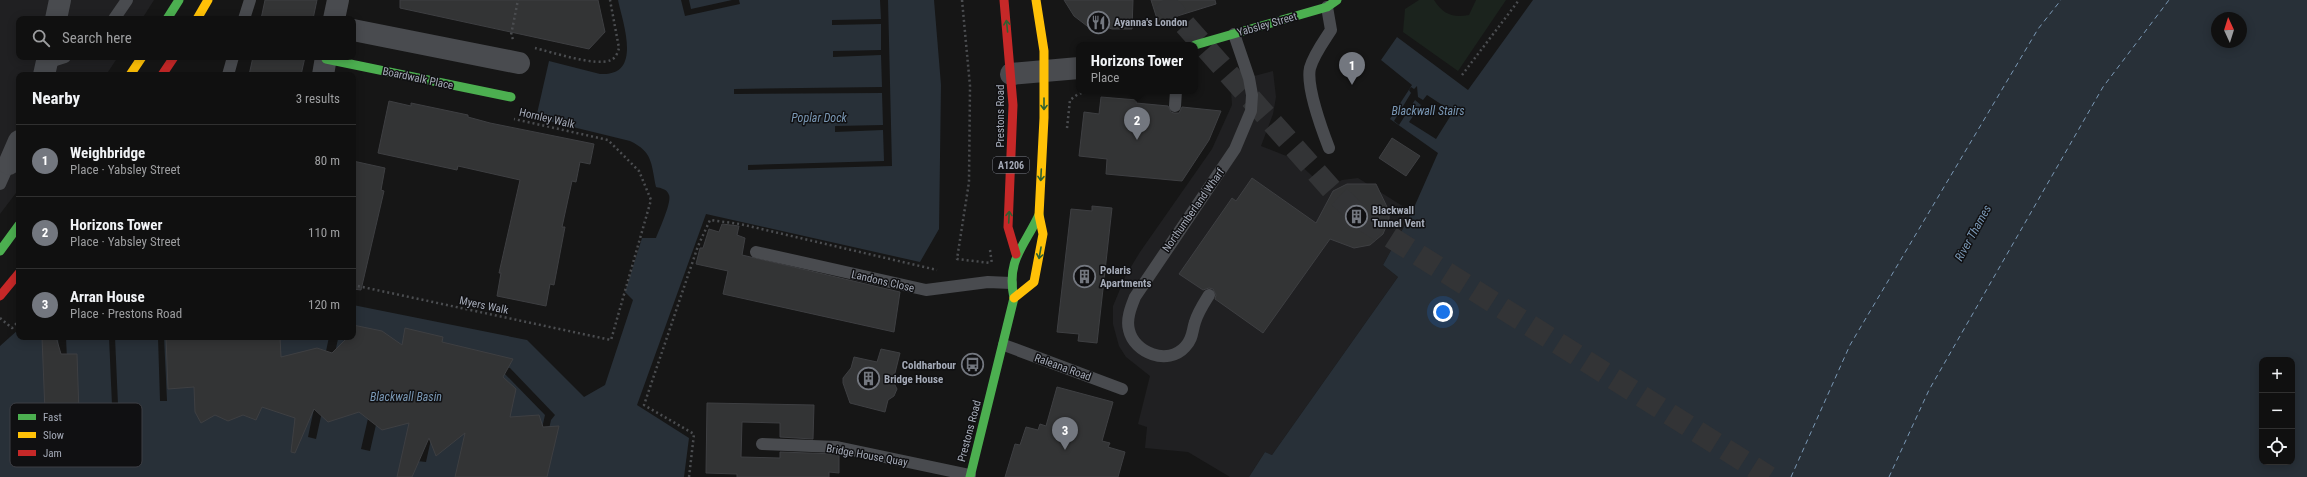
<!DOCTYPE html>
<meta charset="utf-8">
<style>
:root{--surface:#101010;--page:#191919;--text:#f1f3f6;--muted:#9c9d9f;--line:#303030;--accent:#73777f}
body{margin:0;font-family:"Roboto Condensed",sans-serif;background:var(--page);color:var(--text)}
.controls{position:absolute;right:12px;bottom:12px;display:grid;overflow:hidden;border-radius:8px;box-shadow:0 2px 10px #0003}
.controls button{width:36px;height:36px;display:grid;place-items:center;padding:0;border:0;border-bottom:1px solid var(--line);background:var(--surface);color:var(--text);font:20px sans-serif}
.compass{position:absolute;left:2211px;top:12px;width:36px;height:36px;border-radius:50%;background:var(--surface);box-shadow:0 2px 10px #0003;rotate:356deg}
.you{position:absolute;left:1443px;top:312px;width:14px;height:14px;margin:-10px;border:3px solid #fff;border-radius:50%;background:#1a73e8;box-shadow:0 0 0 6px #1a73e833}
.badge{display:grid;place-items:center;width:26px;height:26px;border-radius:50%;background:var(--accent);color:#fff;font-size:13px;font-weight:700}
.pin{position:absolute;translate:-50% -33px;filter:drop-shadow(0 1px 2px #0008)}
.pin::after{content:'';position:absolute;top:21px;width:14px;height:12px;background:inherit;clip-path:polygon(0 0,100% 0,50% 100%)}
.popup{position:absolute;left:1076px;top:42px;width:122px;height:52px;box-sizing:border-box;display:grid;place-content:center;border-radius:8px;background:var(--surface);filter:drop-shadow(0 1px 3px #0005);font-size:13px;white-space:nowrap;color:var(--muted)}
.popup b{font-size:15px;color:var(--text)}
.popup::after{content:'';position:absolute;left:50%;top:100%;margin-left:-8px;border:8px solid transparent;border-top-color:var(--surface)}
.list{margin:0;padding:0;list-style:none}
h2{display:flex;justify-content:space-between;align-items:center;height:52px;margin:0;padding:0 16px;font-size:17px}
h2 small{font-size:13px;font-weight:400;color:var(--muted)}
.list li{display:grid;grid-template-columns:26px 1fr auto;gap:12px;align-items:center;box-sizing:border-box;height:72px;padding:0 16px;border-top:1px solid var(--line)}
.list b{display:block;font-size:15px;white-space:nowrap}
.list p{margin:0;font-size:13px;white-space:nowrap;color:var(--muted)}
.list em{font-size:13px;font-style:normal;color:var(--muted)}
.icon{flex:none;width:22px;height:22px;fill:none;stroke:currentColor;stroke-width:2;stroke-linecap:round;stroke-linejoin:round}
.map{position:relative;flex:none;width:2307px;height:477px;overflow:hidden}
.search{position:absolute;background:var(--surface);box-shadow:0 2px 10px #0003;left:16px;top:16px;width:340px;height:44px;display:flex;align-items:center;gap:10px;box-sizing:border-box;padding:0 14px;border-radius:8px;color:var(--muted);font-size:15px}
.panel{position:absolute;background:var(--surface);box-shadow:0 2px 10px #0003;left:16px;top:72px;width:340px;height:268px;border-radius:8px}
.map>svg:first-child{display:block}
.built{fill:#202022}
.green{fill:#1b231d}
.water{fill:#283038;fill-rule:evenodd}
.pier{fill:#161616}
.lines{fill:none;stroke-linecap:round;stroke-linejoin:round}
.ferry{stroke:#7a98b5;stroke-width:1;stroke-dasharray:5 4;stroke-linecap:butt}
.building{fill:#333435;stroke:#3e3f42}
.highway-tunnel{stroke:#333436;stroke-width:22;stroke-dasharray:22 11;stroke-linecap:butt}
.path{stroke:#4b4d50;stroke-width:2.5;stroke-dasharray:2 3;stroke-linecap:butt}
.lane{stroke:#494b4f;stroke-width:12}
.street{stroke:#494b4f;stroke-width:22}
.fast{stroke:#4caf50;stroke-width:9}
.slow{stroke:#ffc107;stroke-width:9}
.jam{stroke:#c62828;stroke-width:9}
.oneway{stroke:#2e6031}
.labels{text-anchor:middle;stroke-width:3;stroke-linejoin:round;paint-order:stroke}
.shield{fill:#101012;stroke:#787c86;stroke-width:1}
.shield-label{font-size:10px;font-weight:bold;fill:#a5abb8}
.poi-label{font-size:11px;font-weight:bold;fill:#a5abb8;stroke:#101012;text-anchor:start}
.street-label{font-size:11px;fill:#a5abb8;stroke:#101012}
.water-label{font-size:12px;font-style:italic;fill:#7a98b5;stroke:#101012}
.key{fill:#101012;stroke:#3d3e44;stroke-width:1}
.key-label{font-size:11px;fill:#a5abb8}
</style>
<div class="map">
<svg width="2307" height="477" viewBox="0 0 2307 477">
<rect width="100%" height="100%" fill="#161616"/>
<path class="built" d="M0,0H154L142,19H19V57H118L106,75H19V189L0,214Z
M1273,71L1276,97L1273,114L1261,146L1294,159L1326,189L1342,180L1358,178L1412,212L1383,265L1398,277L1272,455L1265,452L1249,477H1230L1188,452L1145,448L1147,427L1138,424L1150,376L1126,357L1119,346L1113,324V306L1126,275L1140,252L1212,149L1232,105L1231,90L1228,83Z"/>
<path class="green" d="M1419,0H1434C1443,14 1452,18 1469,15L1476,0H1506L1458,71L1403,32L1405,9Z"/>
<path class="water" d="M618,0H934L941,85L939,229L920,262L706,214L637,405L689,438L684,477H0V346L19,329V337H353V305L527,340L584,397L605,385L633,300L625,292L642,238H656C659,230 672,202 669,195C667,189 661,188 656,187C651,163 653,152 630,141L536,118L549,61L600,74C643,77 623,24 618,0Z
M1533,0H2307V477H1249L1265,452L1272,455L1398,277L1383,265L1412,212L1438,153L1390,119L1412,85L1381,60L1397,37L1468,90ZM2217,18H2241V42H2217ZM2262,360H2292V462H2262Z"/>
<path class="pier" d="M681,0H689L691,9L732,0H739L740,4L685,16Z
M880,0H888L892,166L748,170V165L884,161L883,130L835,132V126L883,125L882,93L734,94V89L882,87L881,55L833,57V51L881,50V24L832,25V20L881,19Z
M1417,86L1418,97L1423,100L1427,95L1453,112L1436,139L1409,122L1421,105L1415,100L1399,125L1394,121L1411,93L1409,90L1411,87L1414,89Z
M353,334L510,368L555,415L551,420L538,477H531L545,415L504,373L448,361L426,462L417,461L393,350L370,451L361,449L384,349L338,339L316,439L308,437L329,337H353Z
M58,337H66L69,407H62Z
M109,337H115L118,405H112Z
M158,337H164L167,401H160Z"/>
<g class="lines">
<path class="ferry" d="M1791,477L1850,345L2038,29L2061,0
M1889,477L1929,390L2103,87L2169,0"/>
</g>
<path class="building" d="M265,0H317L313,19H261Z
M400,0H598L605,32L589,49L400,8Z
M1064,0H1133L1132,29H1112L1096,23L1091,29L1074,16Z
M1151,0H1215L1216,4L1158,22Z
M253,57H305L301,75H249Z
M1101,97L1137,100L1136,103L1168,106L1171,112L1174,113H1179L1182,107L1221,111L1209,140L1182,181L1106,174L1107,159L1079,156L1084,112L1099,114Z
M389,101L411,106V103L468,115V117L490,123L594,144L590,164L580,162L576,182L572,181L562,227H565L554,285L550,284L546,306L497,296L501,273H499L520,180L458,166L457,170L378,153Z
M1392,138L1420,156L1406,176L1379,158Z
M353,161L385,168L381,190L384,191L361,290L353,289Z
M1252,178L1316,223L1333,191L1347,184H1376L1389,211V219L1383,234L1370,245L1354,248L1330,239L1263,333L1215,299L1216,295L1213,289L1209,288L1203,290L1179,274L1232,198L1236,201Z
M1092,206L1112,208L1097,343L1078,341L1079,334L1057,332L1071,209L1092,211Z
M722,224L739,226L737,235L745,238L742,255L900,292L894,332L723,294L728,271L696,264L700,248H703L709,229L719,232Z
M353,325L382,331L402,345L405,328L443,337L442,342L513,359L503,377L516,389L510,417L539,415L543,427L559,426L547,477H455L465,433L436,456L429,438L412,477H397L409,423L382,430L359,412L328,422L314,409L295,453L291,452L295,418L262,407L256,420L243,415L228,421L215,415L201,423L195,412L194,387L168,389L166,337H280L281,357L317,348L332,353L348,337H353Z
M42,337H56L61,354H77L79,413L58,414L46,437Z
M881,349L900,353L893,381L897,389L894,396L888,400L885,412L850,403L843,383V378L851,368L854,357L877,362Z
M1057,387L1113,402L1102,441L1110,443L1108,447L1125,452L1118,477H1005L1015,444L1020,445L1026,427L1038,430L1040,424L1046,426Z
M707,403L814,405L813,439L780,437V423L742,422L741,457L780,458V452L836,454L839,455V473L829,472V477H737V474L706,473Z"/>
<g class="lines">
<path class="highway-tunnel" d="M1163,0L1333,191L1365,221L1769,477"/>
<path class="path" d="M962,0L970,86L969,182L957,259L990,263
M513,39L511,35L518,0
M535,48C551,52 597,67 611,60C616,58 618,52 619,48L610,0
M1462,75L1519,0
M1067,128L1070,100L1078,94L1089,91
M990,250L992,264
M353,285L611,340L651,200L639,171L608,140L514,119
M0,318L12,328L19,321
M689,477L694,434L644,405L698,246L710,220L740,224L937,270"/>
<path class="lane" d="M1327,7L1331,30C1324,41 1314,54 1310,68C1306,86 1322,130 1329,148
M114,19L127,0
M244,19L250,0
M46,63L65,57
M228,75L233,57
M1175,106L1176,91
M0,184L9,164L5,163
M756,252L926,290L988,282L1011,283
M1209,295C1204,303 1198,312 1195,322C1192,331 1193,339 1185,347C1168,366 1134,353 1129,330C1126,319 1131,307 1135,297L1235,149L1251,111L1252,95L1249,78L1234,34
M1004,345L1122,389
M762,444L837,447L970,475"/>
<path class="street" d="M56,19L60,0
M334,19L338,0
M353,30L519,63
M1011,74L1079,68
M44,75L48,57
M323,75L326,57
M9,164L19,141"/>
<path class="fast" d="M167,19L179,0
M1195,45L1327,7L1337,0
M326,59L511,97
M0,251L19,225
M970,477L1014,298C1006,260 1024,247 1039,215"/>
<path class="slow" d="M197,19L208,0
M130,75L142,57
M1014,298L1034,282L1043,234L1039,215L1044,118V51L1036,0"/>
<path class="jam" d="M1004,0L1013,105L1008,227L1016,254
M162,75L174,57
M0,296L19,273"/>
</g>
<defs><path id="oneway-shaft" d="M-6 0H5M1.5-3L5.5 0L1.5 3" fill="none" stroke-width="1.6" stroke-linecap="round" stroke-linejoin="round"/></defs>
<g class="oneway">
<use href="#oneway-shaft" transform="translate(1007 26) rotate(-96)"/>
<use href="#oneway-shaft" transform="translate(1044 104) rotate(90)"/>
<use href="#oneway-shaft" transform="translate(1041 175) rotate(93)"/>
<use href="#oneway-shaft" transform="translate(1009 217) rotate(-87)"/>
<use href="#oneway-shaft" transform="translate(1040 253) rotate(100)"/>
</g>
<defs>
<symbol id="restaurant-ring" viewBox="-11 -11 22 22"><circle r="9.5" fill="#101012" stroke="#73777f" stroke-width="1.5"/><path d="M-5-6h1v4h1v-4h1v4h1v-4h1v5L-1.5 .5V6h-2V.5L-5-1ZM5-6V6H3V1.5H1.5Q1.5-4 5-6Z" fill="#73777f"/></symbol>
<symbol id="building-ring" viewBox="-11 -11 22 22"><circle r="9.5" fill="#101012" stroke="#73777f" stroke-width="1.5"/><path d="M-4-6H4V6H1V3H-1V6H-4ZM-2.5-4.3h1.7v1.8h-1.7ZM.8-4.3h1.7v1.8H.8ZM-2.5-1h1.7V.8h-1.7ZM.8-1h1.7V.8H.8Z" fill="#73777f"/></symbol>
<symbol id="bus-ring" viewBox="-11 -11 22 22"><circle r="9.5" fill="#101012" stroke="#73777f" stroke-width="1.5"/><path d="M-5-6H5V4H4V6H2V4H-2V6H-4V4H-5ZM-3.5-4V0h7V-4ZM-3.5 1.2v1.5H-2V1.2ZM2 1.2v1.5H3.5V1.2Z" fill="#73777f"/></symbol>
</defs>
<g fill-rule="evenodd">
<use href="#restaurant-ring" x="1086" y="10" width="25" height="25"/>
<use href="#building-ring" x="1344" y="204" width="25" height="25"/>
<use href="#building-ring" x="1072" y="264" width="25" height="25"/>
<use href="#bus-ring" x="960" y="352" width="25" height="25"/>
<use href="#building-ring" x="856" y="366" width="25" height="25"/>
</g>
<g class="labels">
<rect class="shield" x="993" y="157" width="36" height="16" rx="3"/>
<g class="shield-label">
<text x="1011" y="169">A1206</text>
</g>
<g class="poi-label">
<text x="1114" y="26">Ayanna's London</text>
<text x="1372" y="214">Blackwall<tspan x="1372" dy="13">Tunnel Vent</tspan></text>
<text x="1100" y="274">Polaris<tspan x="1100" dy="13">Apartments</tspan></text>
<text x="956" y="369" text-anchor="end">Coldharbour</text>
<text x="884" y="383">Bridge House</text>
</g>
<g class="street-label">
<text transform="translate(1267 24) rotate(-16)" y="4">Yabsley Street</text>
<text transform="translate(418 78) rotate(12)" y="4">Boardwalk Place</text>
<text transform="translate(1000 116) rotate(-90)" y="4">Prestons Road</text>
<text transform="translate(547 118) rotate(13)" y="4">Hornley Walk</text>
<text transform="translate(1193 210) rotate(-55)" y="4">Northumberland Wharf</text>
<text transform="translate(883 281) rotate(13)" y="4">Landons Close</text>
<text transform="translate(484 305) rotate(12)" y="4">Myers Walk</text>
<text transform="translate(1063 367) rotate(20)" y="4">Raleana Road</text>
<text transform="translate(969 431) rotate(-75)" y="4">Prestons Road</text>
<text transform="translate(867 455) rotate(10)" y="4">Bridge House Quay</text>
</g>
<g class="water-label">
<text x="1428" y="115">Blackwall Stairs</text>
<text x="819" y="122">Poplar Dock</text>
<text transform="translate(1973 233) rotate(-61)" y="4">River Thames</text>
<text x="406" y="401">Blackwall Basin</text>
</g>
</g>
<rect x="10" y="403" width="132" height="64" rx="6" class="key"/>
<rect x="18" y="414" width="18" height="6" fill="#4caf50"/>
<rect x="18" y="432" width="18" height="6" fill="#ffc107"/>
<rect x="18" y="450" width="18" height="6" fill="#c62828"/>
<g class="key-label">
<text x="43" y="421">Fast</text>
<text x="43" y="439">Slow</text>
<text x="43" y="457">Jam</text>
</g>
</svg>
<div class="controls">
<button>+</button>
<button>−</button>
<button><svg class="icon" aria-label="locate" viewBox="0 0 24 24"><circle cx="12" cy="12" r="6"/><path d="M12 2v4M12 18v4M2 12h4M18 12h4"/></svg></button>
</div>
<svg class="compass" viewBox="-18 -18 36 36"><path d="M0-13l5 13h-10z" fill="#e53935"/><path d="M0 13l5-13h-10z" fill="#9c9d9f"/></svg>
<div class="you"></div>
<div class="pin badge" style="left:1352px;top:85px">1</div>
<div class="pin badge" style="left:1137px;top:140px">2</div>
<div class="popup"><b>Horizons Tower</b>Place</div>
<div class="pin badge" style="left:1065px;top:450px">3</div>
<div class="search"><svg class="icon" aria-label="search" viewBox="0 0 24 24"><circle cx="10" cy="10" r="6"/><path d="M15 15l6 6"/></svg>Search here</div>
<section class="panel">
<h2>Nearby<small>3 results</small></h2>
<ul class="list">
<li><span class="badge">1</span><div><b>Weighbridge</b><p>Place · Yabsley Street</p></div><em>80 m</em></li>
<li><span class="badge">2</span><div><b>Horizons Tower</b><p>Place · Yabsley Street</p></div><em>110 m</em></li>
<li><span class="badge">3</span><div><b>Arran House</b><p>Place · Prestons Road</p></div><em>120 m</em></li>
</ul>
</section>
</div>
